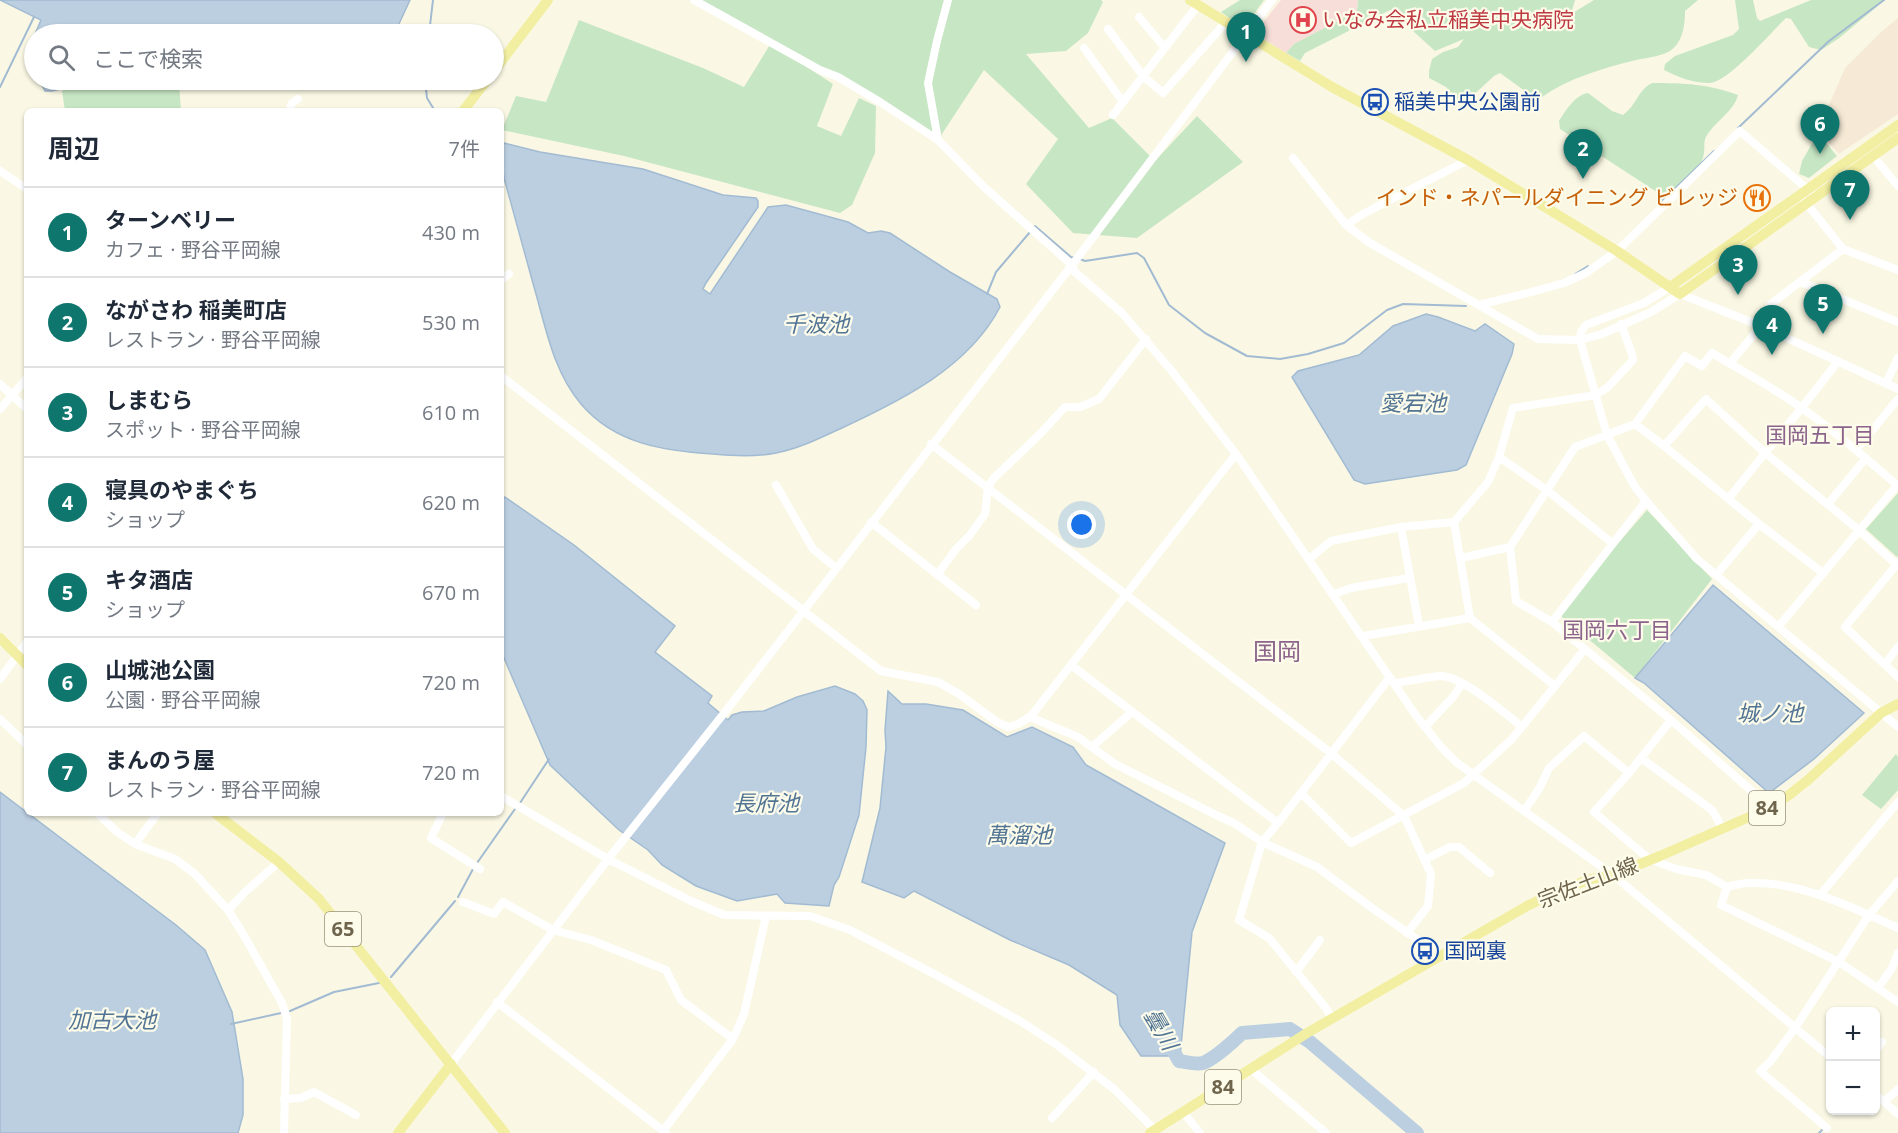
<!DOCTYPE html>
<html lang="ja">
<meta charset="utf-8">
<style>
:root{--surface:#fff;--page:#f6f6f7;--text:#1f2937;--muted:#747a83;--line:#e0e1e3;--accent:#0f766e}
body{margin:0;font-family:"Open Sans","Noto Sans JP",sans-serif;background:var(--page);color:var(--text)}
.controls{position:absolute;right:18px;bottom:18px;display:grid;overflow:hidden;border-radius:9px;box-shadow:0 2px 4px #0004}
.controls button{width:54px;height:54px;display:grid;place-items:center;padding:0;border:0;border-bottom:2px solid var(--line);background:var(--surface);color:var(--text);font:30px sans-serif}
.you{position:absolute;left:1082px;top:525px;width:21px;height:21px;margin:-15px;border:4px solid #fff;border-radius:50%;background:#1a73e8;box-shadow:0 0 0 9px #1a73e833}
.badge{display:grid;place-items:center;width:39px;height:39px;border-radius:50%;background:var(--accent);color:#fff;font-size:20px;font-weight:700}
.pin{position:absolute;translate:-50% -50px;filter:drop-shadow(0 2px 3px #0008)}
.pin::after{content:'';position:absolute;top:32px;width:21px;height:18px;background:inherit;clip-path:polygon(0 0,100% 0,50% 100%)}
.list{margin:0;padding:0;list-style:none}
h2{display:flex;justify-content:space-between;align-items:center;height:78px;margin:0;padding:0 24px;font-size:26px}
h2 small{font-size:20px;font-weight:400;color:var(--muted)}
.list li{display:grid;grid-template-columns:39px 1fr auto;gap:18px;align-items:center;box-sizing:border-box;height:90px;padding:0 24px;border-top:2px solid var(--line)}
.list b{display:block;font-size:22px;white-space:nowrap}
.list p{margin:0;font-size:20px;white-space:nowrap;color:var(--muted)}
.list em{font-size:20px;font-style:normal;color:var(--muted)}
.icon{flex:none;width:33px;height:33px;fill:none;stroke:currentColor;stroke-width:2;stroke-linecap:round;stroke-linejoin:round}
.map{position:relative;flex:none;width:1898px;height:1133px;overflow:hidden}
.search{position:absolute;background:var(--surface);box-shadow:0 2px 4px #0004;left:24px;top:24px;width:480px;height:66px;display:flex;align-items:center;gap:15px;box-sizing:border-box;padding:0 21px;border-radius:33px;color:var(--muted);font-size:22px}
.panel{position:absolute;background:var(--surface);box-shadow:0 2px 4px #0004;left:24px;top:108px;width:480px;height:708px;border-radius:9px}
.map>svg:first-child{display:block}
.commercial{fill:#f6ead6}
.medical{fill:#f7ded8}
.green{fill:#c7e6c4}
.water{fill:#bbcfe1;stroke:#a2bbd2;stroke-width:1.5}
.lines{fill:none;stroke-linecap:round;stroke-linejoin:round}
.stream{stroke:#a2bbd2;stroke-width:2}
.river{stroke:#bbcfe1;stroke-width:14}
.minor{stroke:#fff;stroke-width:8}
.major{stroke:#f2efa2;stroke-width:10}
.labels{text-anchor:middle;stroke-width:4.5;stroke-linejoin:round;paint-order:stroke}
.shield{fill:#fdfcea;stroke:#9a927b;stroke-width:1.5}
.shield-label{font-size:20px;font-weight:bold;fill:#6f644c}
.health-label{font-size:21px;fill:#be3a42;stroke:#fdfcea;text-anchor:start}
.transit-label{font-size:21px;fill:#164399;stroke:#fdfcea;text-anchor:start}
.food-label{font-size:21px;fill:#c56008;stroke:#fdfcea;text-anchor:end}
.street-label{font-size:21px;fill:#6f644c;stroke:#fdfcea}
.water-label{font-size:22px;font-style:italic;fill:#527495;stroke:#fdfcea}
.neighbourhood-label{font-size:22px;fill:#8c648c;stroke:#fdfcea}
.quarter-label{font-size:24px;fill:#8c648c;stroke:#fdfcea}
</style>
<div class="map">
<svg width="1898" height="1133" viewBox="0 0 1898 1133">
<rect width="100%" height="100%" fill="#faf8e4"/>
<path class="commercial" d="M1898,18V114L1839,154L1818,130L1845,68L1882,31Z"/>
<path class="medical" d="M1281,0H1358L1357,11L1294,44L1286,53L1259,36L1258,29Z"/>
<path class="green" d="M689,0H1101L1103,2L1088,33L1066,51L1026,54L1089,128L1112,118L1155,161L1197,116L1243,162L1137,238L1073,233L1026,184L1058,139L984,70L938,140L868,95L776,47L833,84L817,126L841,136L859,98L876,106L875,153L852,205L840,213L624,156L502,130L516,96L546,102L579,20L703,68L744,87L771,43Z
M1240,0H1264L1247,24L1239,25L1221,12Z
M1358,0H1575L1571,14L1594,0H1698L1685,11C1685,25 1683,44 1668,52C1659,57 1643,58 1632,61C1601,69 1569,78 1542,97L1529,94L1500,73L1494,76L1467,101L1460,103L1446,87L1429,78V71L1432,59L1443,52L1458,47L1464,39L1435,51L1390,10L1305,53L1300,61L1286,53L1294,44L1357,11Z
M1735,0H1753L1757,18L1760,21L1811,0H1885L1838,39L1821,50L1809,47L1791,19L1786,18C1771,32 1728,83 1709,83C1693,83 1678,77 1664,70L1665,64L1675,56L1733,35L1739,29Z
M74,80H175L179,83L181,111H65L62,91Z
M1652,83C1684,83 1708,84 1738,95C1734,111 1717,120 1707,135C1703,141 1705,146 1704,153C1702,171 1678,188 1663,196L1560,129L1559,121C1566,110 1575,95 1588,93L1612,111L1623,115C1637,105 1637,91 1652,83Z
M1818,133L1837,156L1809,178L1799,174L1802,161Z
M1898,493V556L1897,557L1866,529Z
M1647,510L1712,579L1635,678L1562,617V608Z
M1896,754L1898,757V790L1881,809L1862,795Z"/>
<path class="water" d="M0,0H410L398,26L381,34H35L41,20Z
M39,80H99L52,91H45Z
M504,143L540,152L643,169L723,195L756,198L758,201V207L706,283L703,289L710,294L768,207L786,205L848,222L868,233L881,231L890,233L950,272L997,299L1000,307C969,367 902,400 844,427C822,437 801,448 776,453C756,457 734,456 713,454C664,451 615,444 581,404C553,371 546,328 534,287C524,250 514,214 504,178L501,155Z
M1426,314L1438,317L1475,331L1485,324L1514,344L1512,354L1466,465L1457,470L1365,484L1354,480L1292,377L1298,371L1359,355L1393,326Z
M505,497L574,545L675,626L655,652L712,696L708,703L728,720L732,715L742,712L764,711L797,697L835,686L855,694L863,701L867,710L866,747L859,815L839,877L834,885L829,906L785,903L777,894L737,901L696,886L662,865L648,850L619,830L550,765L501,651V501Z
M1713,585L1864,713L1814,759L1769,793L1644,683L1635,678Z
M888,691L902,704H926L963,710L1007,737L1032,727L1073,747L1086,765L1104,775L1225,843L1192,932L1180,1056H1141L1120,1025L1117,995L1069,965L1010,940L914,891L904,898L862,882L880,808L886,747L885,730Z
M0,792L176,925L205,950L232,1012L243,1079V1115L238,1133H0Z"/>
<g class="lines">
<path class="stream" d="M429,34L433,0
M425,80L427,98L435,111
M0,87L34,17
M1738,128L1829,41L1884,0
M1658,205L1714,151
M1035,226L1071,257L1075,258
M1080,259L1085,261L1137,253L1144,258L1169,305L1205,333L1247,356L1280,359L1308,354L1344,343L1387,310L1403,304L1466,306
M1575,274L1588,266
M987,294L996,272L1030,232
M520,803L549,759
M477,863L515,809
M458,897L473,869
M391,977L455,901
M290,1011L334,992L379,983
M231,1024L281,1013
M1819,1133L1822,1130"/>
<path class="river" d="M1168,1041L1179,1061C1186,1062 1196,1065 1203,1063C1214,1059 1234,1041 1242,1033L1290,1029L1310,1042L1417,1133"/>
<path class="minor" d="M694,0L820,70L838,77L880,102L938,140L983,186L1072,265L1075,272L1122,313L1171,370L1236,454L1417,717L1442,748L1456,762L1613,875L1830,1057
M1139,17L1165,48
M1108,29L1143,76L1163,93L1226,22
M1084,48L1123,102
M289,111L292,103L298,99
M1113,115L1198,5
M938,140L928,83L937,41L948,0
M1873,156L1898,186
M1293,158L1346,225
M1468,160L1363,214L1346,225L1370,243L1538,339L1580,340L1602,334L1651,312L1680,294L1761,326L1898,389
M0,171L27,189
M1803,199L1843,249L1898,270
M501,280L509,274
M1801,282L1898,322
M1670,287L1644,303L1586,325L1581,332L1580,340L1607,435L1635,487L1652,508L1697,559L1898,727
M1479,305L1535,291L1564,283L1586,273L1617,251L1740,131L1812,193
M1730,363L1761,326L1771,304L1843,249
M501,376L881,671L938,682L959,694L997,722L1008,727L1018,724L1031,716L1236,454
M1886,383L1898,358
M0,384L27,409
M0,409L27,378
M1635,424L1664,446L1759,524L1823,573
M931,444L1332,754L1404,816L1431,874L1428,906L1407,933
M1664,446L1706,399L1764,452L1860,531L1898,566
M1856,450L1898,399
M1499,457L1548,491L1612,543
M776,485L813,549L836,568
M1729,498C1765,452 1803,408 1838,361
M1646,501L1552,622L1671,720L1770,807
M1828,504L1866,458
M871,522L976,605
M1454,522L1470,618L1555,686
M1401,527L1419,626
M1461,558L1510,547
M1309,559L1331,541L1401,527L1454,522L1488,482L1499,457L1513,408L1596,395L1608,387L1633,360L1632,354L1621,324
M1898,563L1845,627L1898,677
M937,575L956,549L970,535L985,514L988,487L993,479L1039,435L1065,407H1080L1099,399L1146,339
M1716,575L1759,524
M1334,594L1351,588L1409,578
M1552,622L1516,601L1510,547L1575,447L1635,424L1685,356L1702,366L1712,353C1742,371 1774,388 1803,409C1836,432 1867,459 1897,485
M1779,626L1898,484
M1363,636L1470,618
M1885,664L1898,647
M1071,665L1278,823
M0,679L27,642
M1395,683C1408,682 1430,676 1442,676C1465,678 1503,712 1521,726
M1030,717L1078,737L1115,764L1218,816L1234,823L1262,842L1317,867L1372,908L1441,956
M0,719L27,745
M1671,720L1629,773L1594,812L1649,859L1676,869L1706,875L1727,887C1734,885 1742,883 1750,883C1800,881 1853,908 1898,928
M1425,727L1453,697L1462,684
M1093,746L1132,712
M1641,758L1712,810L1723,829
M1301,793L1351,843L1464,783L1512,739L1585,649
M501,796L608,859L691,901L724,915L810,916L850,930L938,976L1020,1021L1057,1045L1114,1089L1155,1130
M1524,811L1539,789L1549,768L1584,736L1629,773
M97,813L117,832L135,844L175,859L195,874L228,910L242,932L282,1003L287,1019L284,1133
M443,813L431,838L480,869
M135,844L158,813
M1424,860L1450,847H1459L1490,873
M1727,887L1721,905L1839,962L1898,1002
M1820,895L1898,802
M463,902L494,914L503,902L553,930L591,940L666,970L681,1000L733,1039
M228,910L245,892L279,862
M1296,972L1320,940
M1878,988L1892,968L1898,953
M497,1002L666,1133
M1332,1019L1326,1008L1269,938L1239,920L1262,842L1278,823L1390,677
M1876,1050L1882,1042
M451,1064L608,859L729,707L1072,265L1272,0
M1251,1069L1326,1133
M1876,1095L1898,1114
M284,1099L301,1098L314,1092L356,1115
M1884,1102L1898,1089
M1183,1112L1200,1133
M1052,1118L1094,1072
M1827,1128L1760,1071L1770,1062L1795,1028L1869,915L1898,881
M663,1131L733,1039L744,1014L766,916"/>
<path class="major" d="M1190,0L1332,87L1468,160L1617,251L1680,294L1898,138
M494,71L548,0
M463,111L487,80
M1670,287L1898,125
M0,638L27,665
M215,813L279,862L319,899L505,1133
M398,1133L451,1064
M1150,1133L1307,1033L1527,906L1558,891L1591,879L1613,875L1660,856L1749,817L1770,807L1789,795L1808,780L1881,713L1898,704"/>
</g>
<defs>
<symbol id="hospital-ring" viewBox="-11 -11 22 22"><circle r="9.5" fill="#fdfcea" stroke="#e0444e" stroke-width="1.5"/><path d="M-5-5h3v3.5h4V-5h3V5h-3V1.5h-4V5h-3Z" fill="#e0444e"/></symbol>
<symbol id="bus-ring" viewBox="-11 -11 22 22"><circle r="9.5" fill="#fdfcea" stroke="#1a4fb4" stroke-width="1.5"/><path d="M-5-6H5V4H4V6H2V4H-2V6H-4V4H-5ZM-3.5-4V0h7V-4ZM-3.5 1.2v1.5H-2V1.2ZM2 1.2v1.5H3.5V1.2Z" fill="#1a4fb4"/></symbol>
<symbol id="restaurant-ring" viewBox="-11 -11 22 22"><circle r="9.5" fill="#fdfcea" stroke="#e8710a" stroke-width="1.5"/><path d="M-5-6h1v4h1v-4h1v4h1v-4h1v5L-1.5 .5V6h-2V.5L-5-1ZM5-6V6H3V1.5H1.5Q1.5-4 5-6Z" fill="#e8710a"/></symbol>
</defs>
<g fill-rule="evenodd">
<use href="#hospital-ring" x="1288" y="5" width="30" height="30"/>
<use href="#bus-ring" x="1360" y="87" width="30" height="30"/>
<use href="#restaurant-ring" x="1742" y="183" width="30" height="30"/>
<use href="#bus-ring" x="1410" y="936" width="30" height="30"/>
</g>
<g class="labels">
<g class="shield">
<rect x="1749" y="791" width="36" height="34" rx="4.5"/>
<rect x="325" y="912" width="36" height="34" rx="4.5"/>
<rect x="1205" y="1070" width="36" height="34" rx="4.5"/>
</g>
<g class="shield-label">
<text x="1767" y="815">84</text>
<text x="343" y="936">65</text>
<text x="1223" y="1094">84</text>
</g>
<g class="health-label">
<text x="1322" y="27">いなみ会私立稲美中央病院</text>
</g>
<g class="transit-label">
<text x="1394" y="109">稲美中央公園前</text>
<text x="1444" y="958">国岡裏</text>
</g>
<g class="food-label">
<text x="1738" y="205">インド・ネパールダイニング ビレッジ</text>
</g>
<g class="street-label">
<text transform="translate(1588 883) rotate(-21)" y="7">宗佐土山線</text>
</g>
<g class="water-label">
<text x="816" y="332">千波池</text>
<text x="1413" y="411">愛宕池</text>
<text x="1770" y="721">城ノ池</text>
<text x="766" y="811">長府池</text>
<text x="1019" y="843">萬溜池</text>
<text x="112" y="1028">加古大池</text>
<text transform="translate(1161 1029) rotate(60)" y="8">曇川</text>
</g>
<g class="neighbourhood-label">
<text x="1820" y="443">国岡五丁目</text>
<text x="1617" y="638">国岡六丁目</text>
</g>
<g class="quarter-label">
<text x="1277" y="660">国岡</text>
</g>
</g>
</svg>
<div class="controls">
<button>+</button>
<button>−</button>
</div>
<div class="you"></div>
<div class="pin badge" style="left:1246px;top:62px">1</div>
<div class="pin badge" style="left:1583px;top:179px">2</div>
<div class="pin badge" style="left:1738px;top:295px">3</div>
<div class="pin badge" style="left:1772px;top:355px">4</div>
<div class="pin badge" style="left:1823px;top:334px">5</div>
<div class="pin badge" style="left:1820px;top:154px">6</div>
<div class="pin badge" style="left:1850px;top:220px">7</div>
<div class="search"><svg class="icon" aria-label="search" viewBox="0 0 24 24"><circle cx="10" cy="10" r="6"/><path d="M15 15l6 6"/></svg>ここで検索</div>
<section class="panel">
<h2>周辺<small>7件</small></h2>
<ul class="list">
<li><span class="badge">1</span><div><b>ターンベリー</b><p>カフェ · 野谷平岡線</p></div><em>430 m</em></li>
<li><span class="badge">2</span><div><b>ながさわ 稲美町店</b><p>レストラン · 野谷平岡線</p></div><em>530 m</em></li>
<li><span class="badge">3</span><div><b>しまむら</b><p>スポット · 野谷平岡線</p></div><em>610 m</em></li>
<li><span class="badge">4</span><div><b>寝具のやまぐち</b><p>ショップ</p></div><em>620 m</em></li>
<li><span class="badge">5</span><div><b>キタ酒店</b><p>ショップ</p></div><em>670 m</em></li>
<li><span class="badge">6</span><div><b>山城池公園</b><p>公園 · 野谷平岡線</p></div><em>720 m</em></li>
<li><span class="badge">7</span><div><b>まんのう屋</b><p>レストラン · 野谷平岡線</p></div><em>720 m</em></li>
</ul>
</section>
</div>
